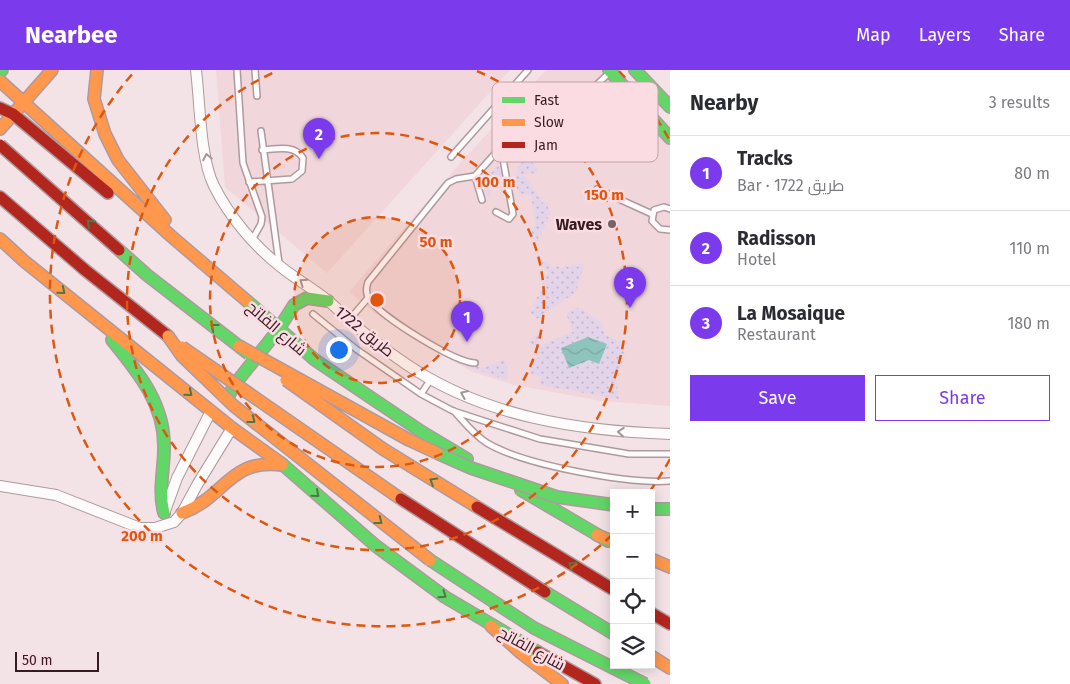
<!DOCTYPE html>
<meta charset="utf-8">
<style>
:root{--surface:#fff;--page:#f7f7f7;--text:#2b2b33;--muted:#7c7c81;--line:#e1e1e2;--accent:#7c3aed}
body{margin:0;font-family:"Fira Sans",Cairo,sans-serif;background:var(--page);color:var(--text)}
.controls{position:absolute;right:15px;bottom:15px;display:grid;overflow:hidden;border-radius:0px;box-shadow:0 2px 12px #0003}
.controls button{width:45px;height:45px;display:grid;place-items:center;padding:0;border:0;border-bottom:1px solid var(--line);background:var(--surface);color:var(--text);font:25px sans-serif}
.scale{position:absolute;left:15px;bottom:12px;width:84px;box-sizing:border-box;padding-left:5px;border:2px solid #361b22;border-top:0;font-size:14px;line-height:18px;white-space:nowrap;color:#361b22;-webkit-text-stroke:4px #fbdce2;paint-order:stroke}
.you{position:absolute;left:338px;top:279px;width:18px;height:18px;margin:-12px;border:4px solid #fff;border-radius:50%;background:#1a73e8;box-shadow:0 0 0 8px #1a73e833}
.badge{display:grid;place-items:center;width:32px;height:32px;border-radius:50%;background:var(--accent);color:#fff;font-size:16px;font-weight:700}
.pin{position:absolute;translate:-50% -41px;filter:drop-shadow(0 1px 2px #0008)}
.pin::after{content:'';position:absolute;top:26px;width:18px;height:15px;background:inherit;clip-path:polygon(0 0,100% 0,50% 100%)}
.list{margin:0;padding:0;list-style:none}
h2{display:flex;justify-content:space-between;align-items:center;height:65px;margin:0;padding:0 20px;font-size:21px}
h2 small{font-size:16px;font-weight:400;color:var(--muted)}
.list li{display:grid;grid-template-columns:32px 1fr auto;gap:15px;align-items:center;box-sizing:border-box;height:75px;padding:0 20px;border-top:1px solid var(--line)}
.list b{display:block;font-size:19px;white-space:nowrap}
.list p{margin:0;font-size:16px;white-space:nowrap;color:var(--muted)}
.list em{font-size:16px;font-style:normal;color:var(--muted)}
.actions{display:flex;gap:10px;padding:15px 20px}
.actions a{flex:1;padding:11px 0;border:1px solid var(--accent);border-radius:0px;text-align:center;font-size:18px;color:var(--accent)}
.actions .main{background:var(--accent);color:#fff}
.icon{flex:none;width:28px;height:28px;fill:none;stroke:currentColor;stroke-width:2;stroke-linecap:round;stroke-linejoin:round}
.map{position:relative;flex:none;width:670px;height:614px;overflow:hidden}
header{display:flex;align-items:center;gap:30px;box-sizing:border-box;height:70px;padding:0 25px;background:var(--accent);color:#fff}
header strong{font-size:24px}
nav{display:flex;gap:28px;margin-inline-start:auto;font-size:18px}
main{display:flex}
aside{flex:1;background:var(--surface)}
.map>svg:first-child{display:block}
.built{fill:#f1d6db}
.grass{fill:url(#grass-dots)}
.water{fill:url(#water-waves)}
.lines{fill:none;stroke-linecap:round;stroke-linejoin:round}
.lane-casing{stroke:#ae9a9e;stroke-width:8}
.street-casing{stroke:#ae9a9e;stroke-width:12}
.fast-casing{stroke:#ae9a9e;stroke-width:14}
.slow-casing{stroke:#ae9a9e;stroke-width:14}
.jam-casing{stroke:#ae9a9e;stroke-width:14}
.lane{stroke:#fdfbfb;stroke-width:5}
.street{stroke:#fdfbfb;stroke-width:10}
.fast{stroke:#63d668;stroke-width:11}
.slow{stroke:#ff974d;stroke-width:11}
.jam{stroke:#b3261e;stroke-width:11}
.fast-bridge-casing{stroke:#ae9a9e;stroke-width:14;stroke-linecap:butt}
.slow-bridge-casing{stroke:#ae9a9e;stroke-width:14;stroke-linecap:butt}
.jam-bridge-casing{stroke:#ae9a9e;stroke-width:14;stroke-linecap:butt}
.fast-bridge{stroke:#63d668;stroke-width:11}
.slow-bridge{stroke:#ff974d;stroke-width:11}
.jam-bridge{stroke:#b3261e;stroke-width:11}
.oneway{stroke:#a39699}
.oneway2{stroke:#4c7845}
.ring{fill:none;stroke:#df560d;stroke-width:2.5;stroke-dasharray:9 6}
.poi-dot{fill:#786167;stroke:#fbdce2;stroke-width:2}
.labels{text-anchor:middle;stroke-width:5;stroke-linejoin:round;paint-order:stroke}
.poi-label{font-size:16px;font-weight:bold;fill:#361b22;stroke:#fbdce2;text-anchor:end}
.street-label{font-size:16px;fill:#361b22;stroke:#fbdce2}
.key{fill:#fbdce2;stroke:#c0a2a8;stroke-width:1}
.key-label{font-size:14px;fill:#361b22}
.centre{fill:#df560d;stroke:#fbdce2;stroke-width:2.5}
.ring-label{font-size:15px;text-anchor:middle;font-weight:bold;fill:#df560d;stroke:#fbdce2;stroke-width:5;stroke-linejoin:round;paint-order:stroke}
</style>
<header>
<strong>Nearbee</strong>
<nav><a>Map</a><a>Layers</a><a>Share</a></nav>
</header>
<main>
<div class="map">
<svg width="670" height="614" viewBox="0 0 670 614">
<defs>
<pattern id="grass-dots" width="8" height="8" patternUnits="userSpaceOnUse" patternTransform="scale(1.25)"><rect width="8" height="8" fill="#e4d4e9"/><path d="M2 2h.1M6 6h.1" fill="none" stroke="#c4b5c8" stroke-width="1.8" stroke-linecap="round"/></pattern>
<pattern id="water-waves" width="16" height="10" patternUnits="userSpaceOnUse" patternTransform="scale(1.25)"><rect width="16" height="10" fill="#8ec4bd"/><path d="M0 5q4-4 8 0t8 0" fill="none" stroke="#7ba8a2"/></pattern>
</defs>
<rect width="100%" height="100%" fill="#f4e3e6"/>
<path class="built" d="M216,0H510L327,203L225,117Z
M546,0H607L670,65V336L601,331L515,315L472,302L411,267L376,244L349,222L461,92Z"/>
<path class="grass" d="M553,79L559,82L554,88L550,85L547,88L543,85L540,89H530L538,100L536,103L522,104L532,115L533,121H537V127L541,126L542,133L546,132L551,145L547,146L549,152L544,153L546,158L541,160L542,165L538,166L539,171L536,172L527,162L536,156L531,125L519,124C512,112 518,86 533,82C539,80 546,79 553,79Z
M498,96L503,101L505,116L493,115L489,127C478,113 488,107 498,96Z
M545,191L555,199L557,196L563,199L565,195L570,198L572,194L577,197L579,193L584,196L576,222L537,249L530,242L535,238L532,235L538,231L536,228L541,224L539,221L544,218L542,214L546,210L544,207L549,203L541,194Z
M576,238L582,239L601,252L605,265L621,272L625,285L616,309L619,329L539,315L541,307L530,304L533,291L538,288C542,279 536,276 528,272L536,264L541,275L573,262L566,243Z
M504,289L508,302L506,310L465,296L466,294L484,298Z"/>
<path class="water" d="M588,267L607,274L599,294L589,290L569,298L561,278Z"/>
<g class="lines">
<defs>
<path id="lane" d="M237,0L243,93L262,147L261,154L252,170
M255,0L257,26
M261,61L279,193
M451,87L528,0
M475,106L482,130
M249,112L292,109L302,101L303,88C294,74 276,79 262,80
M597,119L652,144
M670,139L664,137L654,140L652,151L660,159L670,160
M496,142L509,149L513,144L501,78
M313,244L356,279L421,324L453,341L540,369L629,384H670
M349,250L368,228
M475,293C454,292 383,248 370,230C365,224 366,218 368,212L448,113L456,109L475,106L518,58L531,53L560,50L610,2
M421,324L431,309
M454,341C464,352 474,365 487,373C524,395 627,414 670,411"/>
<path id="street" d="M196,0C200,32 200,88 214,116C229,146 254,176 281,197C296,209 312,218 327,230C335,236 342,244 349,250C367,266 387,281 406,294C484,347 579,361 670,364
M0,416L56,425L140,458H155L174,452L182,443L197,415L232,358
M165,441L177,408L211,341"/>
<path id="fast" d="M609,0L670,68
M635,0L670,37
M0,2L2,0
M247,231L315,290L422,362L467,389
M112,270C138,302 165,334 164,378C164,401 158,420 164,443
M228,327L235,314L278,260L294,235L307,228L328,231
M282,394L376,476L445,527L538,582
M521,420L608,471
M651,439H670"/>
<path id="slow" d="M97,0L94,29L105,64L118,90L165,150
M0,11L171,166L247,231
M0,59L52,0
M0,169L24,191L232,358L282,394
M182,443C226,427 229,388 282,395
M597,465L614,472
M651,489L670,497
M491,556L521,583L562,614
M651,586L670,598"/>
<path id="jam" d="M0,38L13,44L108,123
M0,127L85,200L168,266
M651,543L670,554
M538,582L595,614"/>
</defs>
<use href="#lane" class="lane-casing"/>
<use href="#street" class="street-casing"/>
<use href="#fast" class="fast-casing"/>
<use href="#slow" class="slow-casing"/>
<use href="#jam" class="jam-casing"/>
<use href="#lane" class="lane"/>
<use href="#street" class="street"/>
<use href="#fast" class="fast"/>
<use href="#slow" class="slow"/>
<use href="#jam" class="jam"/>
<defs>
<path id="fast-bridge" d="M119,180L147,205L249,284
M437,383L471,398L557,427L614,435
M430,490L534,558L645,614
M545,522L614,564"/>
<path id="slow-bridge" d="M168,266L182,286L234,336L430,490
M239,276L409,370L437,383
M182,277L401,429
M286,310L383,379L477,437"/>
<path id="jam-bridge" d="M0,75L119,180
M401,429L545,522
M477,437L614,520"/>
</defs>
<use href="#fast-bridge" class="fast-bridge-casing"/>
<use href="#slow-bridge" class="slow-bridge-casing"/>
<use href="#jam-bridge" class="jam-bridge-casing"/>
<use href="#fast-bridge" class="fast-bridge"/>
<use href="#slow-bridge" class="slow-bridge"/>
<use href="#jam-bridge" class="jam-bridge"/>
</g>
<defs><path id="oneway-chevron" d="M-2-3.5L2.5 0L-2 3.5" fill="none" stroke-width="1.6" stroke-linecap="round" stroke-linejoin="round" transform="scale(1.25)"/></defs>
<g class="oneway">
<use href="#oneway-chevron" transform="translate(207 87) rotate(-101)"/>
<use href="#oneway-chevron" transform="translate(303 212) rotate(-145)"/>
<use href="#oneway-chevron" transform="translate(464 324) rotate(-157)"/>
<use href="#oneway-chevron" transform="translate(621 362) rotate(-176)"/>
</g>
<g class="oneway2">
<use href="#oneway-chevron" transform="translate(90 153) rotate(-137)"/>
<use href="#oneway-chevron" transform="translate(62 221) rotate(39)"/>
<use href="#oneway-chevron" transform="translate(214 257) rotate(-142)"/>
<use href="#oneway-chevron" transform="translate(189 323) rotate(39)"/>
<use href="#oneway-chevron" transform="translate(252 350) rotate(38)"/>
<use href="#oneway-chevron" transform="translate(433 411) rotate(-149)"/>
<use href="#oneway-chevron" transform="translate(316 424) rotate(41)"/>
<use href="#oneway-chevron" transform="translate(379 451) rotate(38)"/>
<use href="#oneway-chevron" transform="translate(572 495) rotate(-149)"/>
<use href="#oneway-chevron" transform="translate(443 525) rotate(35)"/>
</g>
<circle cx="377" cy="230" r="83" fill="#df560d" fill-opacity=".12"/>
<g class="ring">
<circle cx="377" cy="230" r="83"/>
<circle cx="377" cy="230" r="167"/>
<path d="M477 1A250 250 0 1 1 277 1"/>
<path d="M670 389A333 333 0 0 1 650 421M612 465A333 333 0 0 1 135 1M619 1A333 333 0 0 1 670 71"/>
</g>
<circle class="poi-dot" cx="612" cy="154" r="5"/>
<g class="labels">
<g class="poi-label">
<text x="602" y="160">Waves</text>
</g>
<g class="street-label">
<text transform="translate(277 258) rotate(41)" y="6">شارع الفاتح</text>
<text transform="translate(365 261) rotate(39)" y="6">طريق 1722</text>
<text transform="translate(532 578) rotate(29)" y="6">شارع الفاتح</text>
</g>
</g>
<rect x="492" y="12" width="166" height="80" rx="8" class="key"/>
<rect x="502" y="27" width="23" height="6" fill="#63d668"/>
<rect x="502" y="49" width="23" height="7" fill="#ff974d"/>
<rect x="502" y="72" width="23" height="6" fill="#b3261e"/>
<g class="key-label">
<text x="534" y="35">Fast</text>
<text x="534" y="57">Slow</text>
<text x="534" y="80">Jam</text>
</g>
<circle cx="377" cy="230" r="8" class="centre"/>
<g class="ring-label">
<text x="495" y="117">100 m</text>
<text x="604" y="130">150 m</text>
<text x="436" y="177">50 m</text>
<text x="142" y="471">200 m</text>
</g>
</svg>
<div class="controls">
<button>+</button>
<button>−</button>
<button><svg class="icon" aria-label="locate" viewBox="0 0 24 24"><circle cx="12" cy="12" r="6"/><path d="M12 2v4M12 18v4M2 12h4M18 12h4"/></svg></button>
<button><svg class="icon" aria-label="layers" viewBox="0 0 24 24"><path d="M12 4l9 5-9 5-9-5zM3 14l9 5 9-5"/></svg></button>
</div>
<div class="scale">50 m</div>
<div class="you"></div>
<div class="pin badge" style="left:467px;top:272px">1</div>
<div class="pin badge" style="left:319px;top:89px">2</div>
<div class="pin badge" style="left:630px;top:238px">3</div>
</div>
<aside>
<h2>Nearby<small>3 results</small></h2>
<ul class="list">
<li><span class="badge">1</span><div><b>Tracks</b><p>Bar · طريق 1722</p></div><em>80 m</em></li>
<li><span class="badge">2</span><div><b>Radisson</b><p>Hotel</p></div><em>110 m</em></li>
<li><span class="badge">3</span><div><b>La Mosaique</b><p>Restaurant</p></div><em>180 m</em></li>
</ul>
<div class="actions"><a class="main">Save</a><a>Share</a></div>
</aside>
</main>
